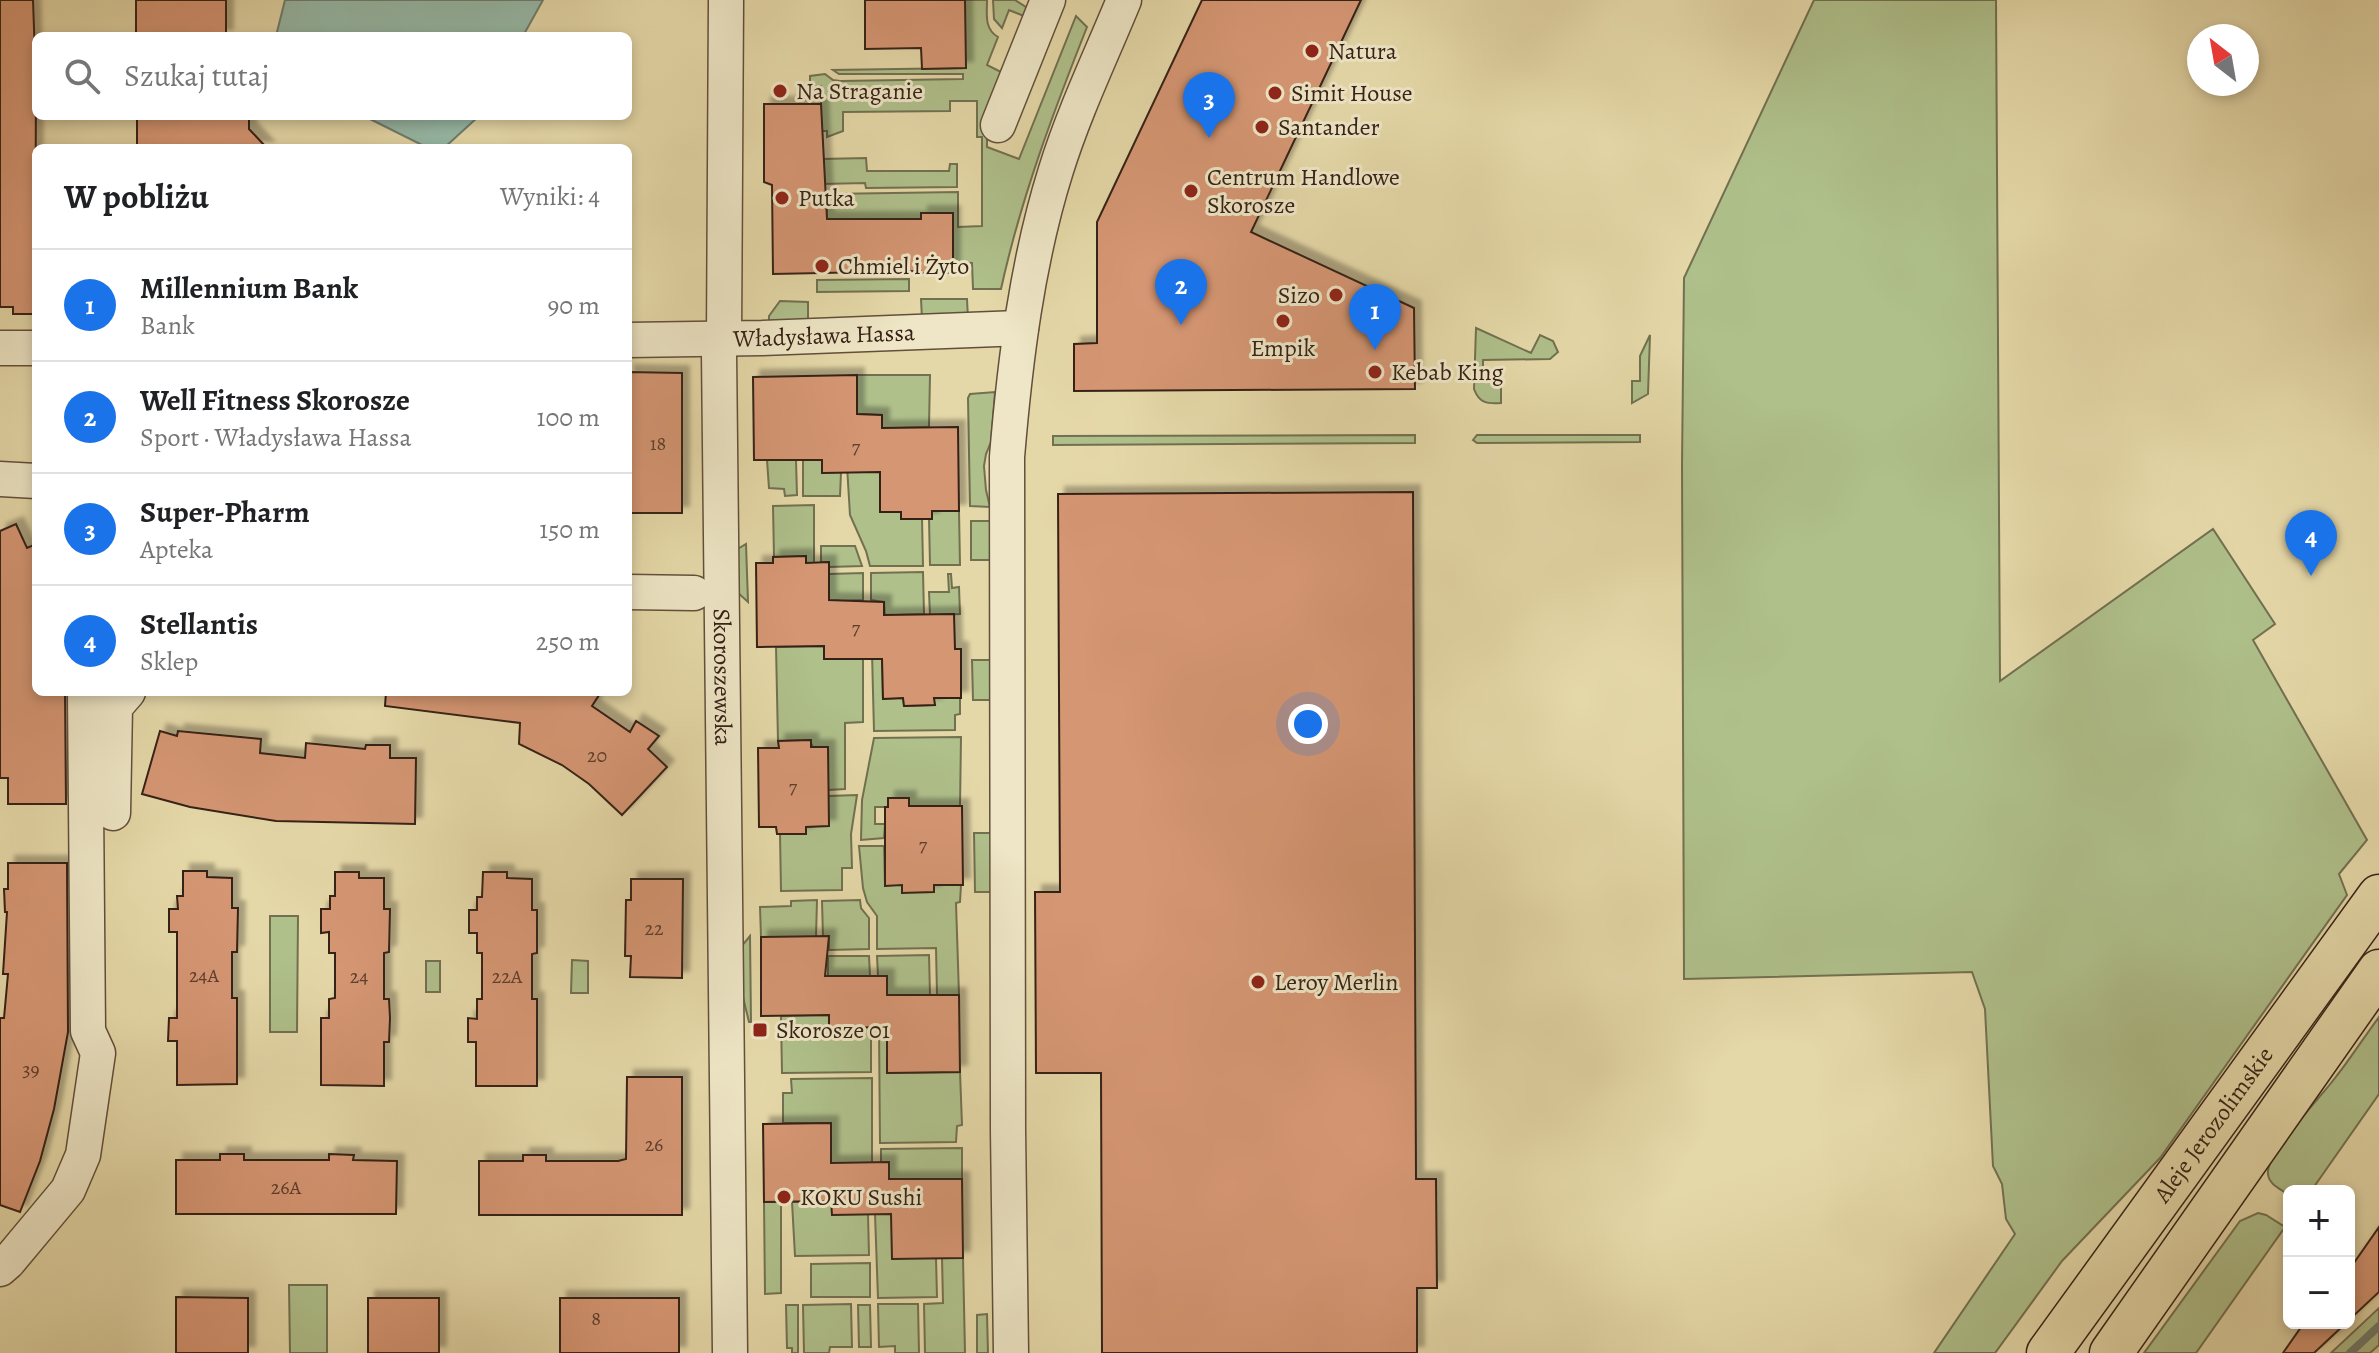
<!DOCTYPE html>
<html lang="pl">
<meta charset="utf-8">
<style>
:root{--surface:#fff;--page:#f2f2f2;--text:#202124;--muted:#757577;--line:#e0e0e0;--accent:#1a73e8}
body{margin:0;font-family:Alegreya,serif;background:var(--page);color:var(--text)}
.controls{position:absolute;right:24px;bottom:24px;display:grid;overflow:hidden;border-radius:12px;box-shadow:0 4px 12px #0003}
.controls button{width:72px;height:72px;display:grid;place-items:center;padding:0;border:0;border-bottom:2px solid var(--line);background:var(--surface);color:var(--text);font:40px sans-serif}
.compass{position:absolute;left:2187px;top:24px;width:72px;height:72px;border-radius:50%;background:var(--surface);box-shadow:0 4px 12px #0003;rotate:329deg}
.you{position:absolute;left:1308px;top:724px;width:28px;height:28px;margin:-20px;border:6px solid #fff;border-radius:50%;background:#1a73e8;box-shadow:0 0 0 12px #1a73e833}
.badge{display:grid;place-items:center;width:52px;height:52px;border-radius:50%;background:var(--accent);color:#fff;font-size:26px;font-weight:700}
.pin{position:absolute;translate:-50% -66px;filter:drop-shadow(0 2px 4px #0008)}
.pin::after{content:'';position:absolute;top:42px;width:28px;height:24px;background:inherit;clip-path:polygon(0 0,100% 0,50% 100%)}
.list{margin:0;padding:0;list-style:none}
h2{display:flex;justify-content:space-between;align-items:center;height:104px;margin:0;padding:0 32px;font-size:34px}
h2 small{font-size:26px;font-weight:400;color:var(--muted)}
.list li{display:grid;grid-template-columns:52px 1fr auto;gap:24px;align-items:center;box-sizing:border-box;height:112px;padding:0 32px;border-top:2px solid var(--line)}
.list b{display:block;font-size:30px;white-space:nowrap}
.list p{margin:0;font-size:26px;white-space:nowrap;color:var(--muted)}
.list em{font-size:26px;font-style:normal;color:var(--muted)}
.icon{flex:none;width:44px;height:44px;fill:none;stroke:currentColor;stroke-width:2;stroke-linecap:round;stroke-linejoin:round}
.map{position:relative;flex:none;width:2379px;height:1353px;overflow:hidden}
.search{position:absolute;background:var(--surface);box-shadow:0 4px 12px #0003;left:32px;top:32px;width:600px;height:88px;display:flex;align-items:center;gap:20px;box-sizing:border-box;padding:0 28px;border-radius:12px;color:var(--muted);font-size:30px}
.panel{position:absolute;background:var(--surface);box-shadow:0 4px 12px #0003;left:32px;top:144px;width:600px;height:552px;border-radius:12px}
.map>svg:first-child{display:block}
.green{fill:#afc08b;stroke:#727051;stroke-width:2}
.water{fill:#96baa9;stroke:#707d6f;stroke-width:2}
.lines{fill:none;stroke-linecap:round;stroke-linejoin:round}
.stream{stroke:#707d6f;stroke-width:8}
.building{fill:#d59673;stroke:#362117;stroke-width:2;filter:url(#shadow)}
.minor-casing{stroke:#624f3b;stroke-width:37}
.major-casing{stroke:#362117;stroke-width:45}
.minor{stroke:#eee6c6;stroke-width:34}
.major{stroke:#e5d8a8;stroke-width:42}
.poi-dot{fill:#8f2418;stroke:#eee6c6;stroke-width:3}
.labels{text-anchor:middle;stroke-width:6;stroke-linejoin:round;paint-order:stroke}
.number-label{font-size:20px;fill:#5e3e2e}
.poi-label{font-size:24px;fill:#362117;stroke:#eee6c6;text-anchor:start}
.street-label{font-size:24px;fill:#362117;stroke:#eee6c6}
</style>
<div class="map">
<svg width="2379" height="1353" viewBox="0 0 2379 1353">
<defs>
<filter id="shadow"><feDropShadow dx="7" dy="-7" stdDeviation="2" flood-color="#0004"/></filter>
</defs>
<rect width="100%" height="100%" fill="#e5d8a8"/>
<filter id="stains"><feTurbulence type="fractalNoise" baseFrequency=".0025" numOctaves="4"/><feColorMatrix values="0 0 0 0 .2 0 0 0 0 .09 0 0 0 0 .02 0 0 0 .5 -.17"/></filter>
<radialGradient id="worn" r=".72"><stop offset=".6" stop-color="#630" stop-opacity="0"/><stop offset="1" stop-color="#630" stop-opacity=".3"/></radialGradient>
<path class="green" d="M965,0H987C987,14 984,29 998,37L987,65L1007,75L987,125V147L1019,159L1076,16L1087,27C1053,113 1021,198 1001,289H973L972,263L953,262V213H921V219H827V194L958,192V227L982,226V137H977V101H950V111L843,112V131L827,137V131H821V86H810V76L825,74L833,80L840,81L963,79V74H839L833,70L965,68Z
M993,0H1015L1032,11L1029,18L1009,10L1002,28L994,19Z
M1814,0H1996L2000,681L2213,529L2275,624L2253,640L2367,840L2339,874L2347,895L2160,1158L2062,1261L1995,1353H1934L2015,1234L2006,1219L2002,1184L1993,1166L1985,1009L1972,972L1684,979L1682,464L1684,278Z
M866,158L867,171H949L950,164H957V187L866,188L865,183L822,184V159Z
M909,279V291L817,292V280Z
M921,299H967L968,319H922Z
M780,301L808,302V321H769V316Z
M1476,328L1531,353L1540,335L1553,341L1558,352L1550,359L1483,360V373L1497,375L1501,382V403C1487,404 1479,403 1474,389Z
M1650,335L1648,394L1632,403V381H1640V356Z
M857,375H930L929,427L892,428L882,433V415L857,414Z
M995,392L991,442L986,454L984,466L986,490L990,507L970,506L968,398L970,394Z
M1415,435V443L1053,445V436Z
M1477,435H1640V442L1477,443L1473,440Z
M767,460H796L797,495L785,496L784,489L769,488Z
M803,460H822V473L841,472L840,496H803Z
M847,466L880,472L881,512H901L922,518L923,566H870L866,551L850,515Z
M814,505V563H806L805,556L774,557L773,506Z
M932,511H959L960,565H930L929,518H932Z
M971,521H990L991,560H971Z
M746,544L748,602L736,591V550Z
M821,546H855L862,566L829,567V562H821Z
M923,572L924,614L894,615L885,620L884,602L871,600V573Z
M863,573V600L820,602L829,574Z
M948,574H951L952,588L959,587L960,614L930,615L929,592H949Z
M824,646V659H842L863,653V722L845,723V789L828,790L810,740L778,741L776,647Z
M872,653H882L883,699L903,698L904,706L934,705V698H960V714L955,715V730L874,731Z
M972,660H991L992,700H973Z
M961,737L960,806H909V798H889L888,807H875V824H885L884,838L861,840L862,800L874,738Z
M857,795L851,834L852,868H842V890L781,891L780,834H805L806,827L828,796Z
M974,833H992L993,892H975Z
M859,846H884L885,885H902V892L934,885H961L960,902L956,903L959,995H937L936,948L877,949V916L867,902L863,888Z
M817,900L816,937H761L760,907L791,906V901Z
M860,900L861,908L869,918V949L829,950V937H823L822,901Z
M270,916H298L297,1032H270Z
M750,936L751,1022H749L741,989L740,948Z
M929,955L930,995H887L878,976L877,956Z
M828,956H869L870,976H828Z
M572,960L588,961V993H571Z
M426,961H440V992H426Z
M829,1015V1028L871,1027V1072L782,1073L781,1016Z
M2379,1017V1094L2311,1191H2289V1195C2281,1189 2269,1185 2268,1174C2265,1154 2322,1096 2335,1078C2351,1058 2364,1037 2379,1017Z
M879,1027H887L888,1073L960,1072L962,1125L957,1126L956,1142L880,1143Z
M872,1078V1163H831V1123H783V1093H792L791,1079Z
M962,1148V1179H889V1163L881,1162V1149Z
M831,1201L868,1214L869,1255L795,1256L792,1202Z
M764,1202H781V1293L765,1294Z
M891,1213L936,1258L937,1297L878,1298L875,1214Z
M2258,1213L2266,1215L2285,1227L2196,1353H2144L2240,1221Z
M942,1258H963L965,1353H925L924,1304L943,1303Z
M870,1263V1297H811V1264Z
M289,1285H327V1353H290Z
M851,1304L852,1347H830L829,1353H804L803,1305Z
M878,1304H918L919,1353H895V1346L879,1347Z
M786,1305H798V1353H792V1348H787Z
M858,1305H870L871,1347H859Z
M2379,1308V1345L2370,1353H2331Z
M987,1314L988,1353H977V1315Z"/>
<path class="water" d="M285,0H543L523,36H276Z
M364,116H479L444,148H428Z"/>
<g class="lines">
<path class="stream" d="M2350,1353L2379,1326"/>
</g>
<path class="building" d="M0,0H33L36,85L35,314H13V307H0Z
M136,0H226V36H136Z
M865,0H965L966,68L922,69L921,48L865,49Z
M1202,0H1361L1251,232L1414,308L1415,389L1074,391V344L1097,343V222Z
M764,104H821L827,219H921V213H953V273H921V271L773,274L772,185L764,182Z
M137,116H249V129L267,148H137Z
M628,372L682,373V513H628Z
M857,375V414L882,415V428L958,427L959,511H932V519H901V512H880V472L822,473V460H754L753,377Z
M1413,492L1416,1179H1436L1437,1288H1417V1353H1102L1101,1073H1036L1035,892H1060L1058,494Z
M16,524L27,548L36,544V692H65L66,804H8V778H0V531Z
M806,556V563L829,562V600L884,602V615L954,614L955,649H961V698H934L935,705L904,706L903,698L883,699L882,659H824V646L757,647L756,563H773V557Z
M386,692H601L592,706L630,732L636,721L659,736L648,749L667,767L622,815L589,784L562,765L519,744L520,723L385,706Z
M160,731L177,736L178,731L261,739L260,753L305,758L306,743L365,749L366,745H390V758H416L415,824L276,821L190,807L142,794Z
M811,740V747H828L829,826L806,827V834H777L776,827H759L758,748H779L778,741Z
M888,798H909V806H962L963,885H934V892L902,893V885L885,886V807H888Z
M8,863H67L68,1032L54,1109L40,1161L20,1212L0,1205V1018H4L8,974H3L7,912H5L4,889H8Z
M183,871H207V877L232,878V908H238L237,952H232V998H237V1084L177,1085V1041H168L169,1018H177V932H169V909H178L177,896H183Z
M335,872H359V878H384V909H390L389,952L384,953V999H389L390,1018L389,1042H384V1086L321,1085V1018H329V999L335,998V953H329V932L321,933V909H330V896H335Z
M483,872H507V878L532,879V910H537V953L532,954V999H537V1086H476V1042H468V1018L477,1019V999H482V953H477V933H469V910H477V897H482Z
M631,879H683L682,978L630,977L631,956H625L626,900H631Z
M829,936L825,976H887V995H959L960,1072L887,1073V1027L829,1028V1015L761,1016V937Z
M627,1077H682V1215H479V1161H523V1155H546V1161H618L626,1159Z
M831,1123V1163L889,1162V1179H962L963,1258L892,1259L891,1214L832,1215L831,1201L764,1202L763,1124Z
M220,1154H244V1160H329V1154L354,1155L353,1160L397,1161L396,1214H176V1160H220Z
M2379,1227V1292L2349,1320V1270Z
M176,1297L248,1298V1353H176Z
M368,1298H439V1353H368Z
M560,1298H679V1353H560Z
M2304,1323H2346L2314,1353H2283Z"/>
<g class="lines">
<defs>
<g id="minor">
<path id="s1" d="M726,0L724,338L719,353L730,1353"/>
<path d="M998,125L1048,0"/>
<path id="s2" d="M628,340L762,338L1021,328"/>
<path d="M0,348H36"/>
<path d="M0,479L36,481"/>
<path d="M628,592L694,593"/>
<path d="M113,813L115,707L128,692"/>
<path d="M0,1269L8,1262L68,1190L83,1155L98,1053L88,1031L85,692"/>
<path d="M1011,1353L1008,1130L1007,457C1015,361 1027,262 1056,170C1074,112 1101,56 1124,0"/>
</g>
<g id="major">
<path id="s3" d="M2048,1353L2379,896"/>
<path d="M2111,1353L2379,971"/>
</g>
</defs>
<use href="#minor" class="minor-casing"/>
<use href="#major" class="major-casing"/>
<use href="#minor" class="minor"/>
<use href="#major" class="major"/>
</g>
<g class="poi-dot">
<circle cx="1312" cy="51" r="8"/>
<circle cx="780" cy="91" r="8"/>
<circle cx="1275" cy="93" r="8"/>
<circle cx="1262" cy="127" r="8"/>
<circle cx="1191" cy="191" r="8"/>
<circle cx="782" cy="198" r="8"/>
<circle cx="822" cy="266" r="8"/>
<circle cx="1336" cy="295" r="8"/>
<circle cx="1283" cy="321" r="8"/>
<circle cx="1375" cy="372" r="8"/>
<circle cx="1258" cy="982" r="8"/>
<rect x="752" y="1022" width="16" height="16" rx="4"/>
<circle cx="784" cy="1197" r="8"/>
</g>
<g class="labels">
<g class="number-label">
<text x="658" y="450">18</text>
<text x="856" y="453">7</text>
<text x="856" y="634">7</text>
<text x="597" y="762">20</text>
<text x="793" y="793">7</text>
<text x="923" y="851">7</text>
<text x="654" y="935">22</text>
<text x="204" y="982">24A</text>
<text x="359" y="983">24</text>
<text x="507" y="983">22A</text>
<text x="31" y="1076">39</text>
<text x="654" y="1151">26</text>
<text x="286" y="1194">26A</text>
<text x="596" y="1325">8</text>
</g>
<g class="poi-label">
<text x="1328" y="59">Natura</text>
<text x="796" y="99">Na Straganie</text>
<text x="1291" y="101">Simit House</text>
<text x="1278" y="135">Santander</text>
<text x="1207" y="185">Centrum Handlowe<tspan x="1207" dy="28">Skorosze</tspan></text>
<text x="798" y="206">Putka</text>
<text x="838" y="274">Chmiel i Żyto</text>
<text x="1320" y="303" text-anchor="end">Sizo</text>
<text x="1283" y="356" text-anchor="middle">Empik</text>
<text x="1391" y="380">Kebab King</text>
<text x="1274" y="990">Leroy Merlin</text>
<text x="776" y="1038">Skorosze 01</text>
<text x="800" y="1205">KOKU Sushi</text>
</g>
<g class="street-label">
<text dy="8" stroke="none"><textPath href="#s2" startOffset="196">Władysława Hassa</textPath></text>
<text dy="8" stroke="none"><textPath href="#s1" startOffset="678">Skoroszewska</textPath></text>
<text dy="8" stroke="none"><textPath href="#s3" startOffset="282">Aleje Jerozolimskie</textPath></text>
</g>
</g>
<rect width="100%" height="100%" filter="url(#stains)"/>
<rect width="100%" height="100%" fill="url(#worn)"/>
</svg>
<div class="controls">
<button>+</button>
<button>−</button>
</div>
<svg class="compass" viewBox="-18 -18 36 36"><path d="M0-13l5 13h-10z" fill="#e53935"/><path d="M0 13l5-13h-10z" fill="#757577"/></svg>
<div class="you"></div>
<div class="pin badge" style="left:1375px;top:350px">1</div>
<div class="pin badge" style="left:1181px;top:325px">2</div>
<div class="pin badge" style="left:1209px;top:138px">3</div>
<div class="pin badge" style="left:2311px;top:576px">4</div>
<div class="search"><svg class="icon" aria-label="search" viewBox="0 0 24 24"><circle cx="10" cy="10" r="6"/><path d="M15 15l6 6"/></svg>Szukaj tutaj</div>
<section class="panel">
<h2>W pobliżu<small>Wyniki: 4</small></h2>
<ul class="list">
<li><span class="badge">1</span><div><b>Millennium Bank</b><p>Bank</p></div><em>90 m</em></li>
<li><span class="badge">2</span><div><b>Well Fitness Skorosze</b><p>Sport · Władysława Hassa</p></div><em>100 m</em></li>
<li><span class="badge">3</span><div><b>Super-Pharm</b><p>Apteka</p></div><em>150 m</em></li>
<li><span class="badge">4</span><div><b>Stellantis</b><p>Sklep</p></div><em>250 m</em></li>
</ul>
</section>
</div>
